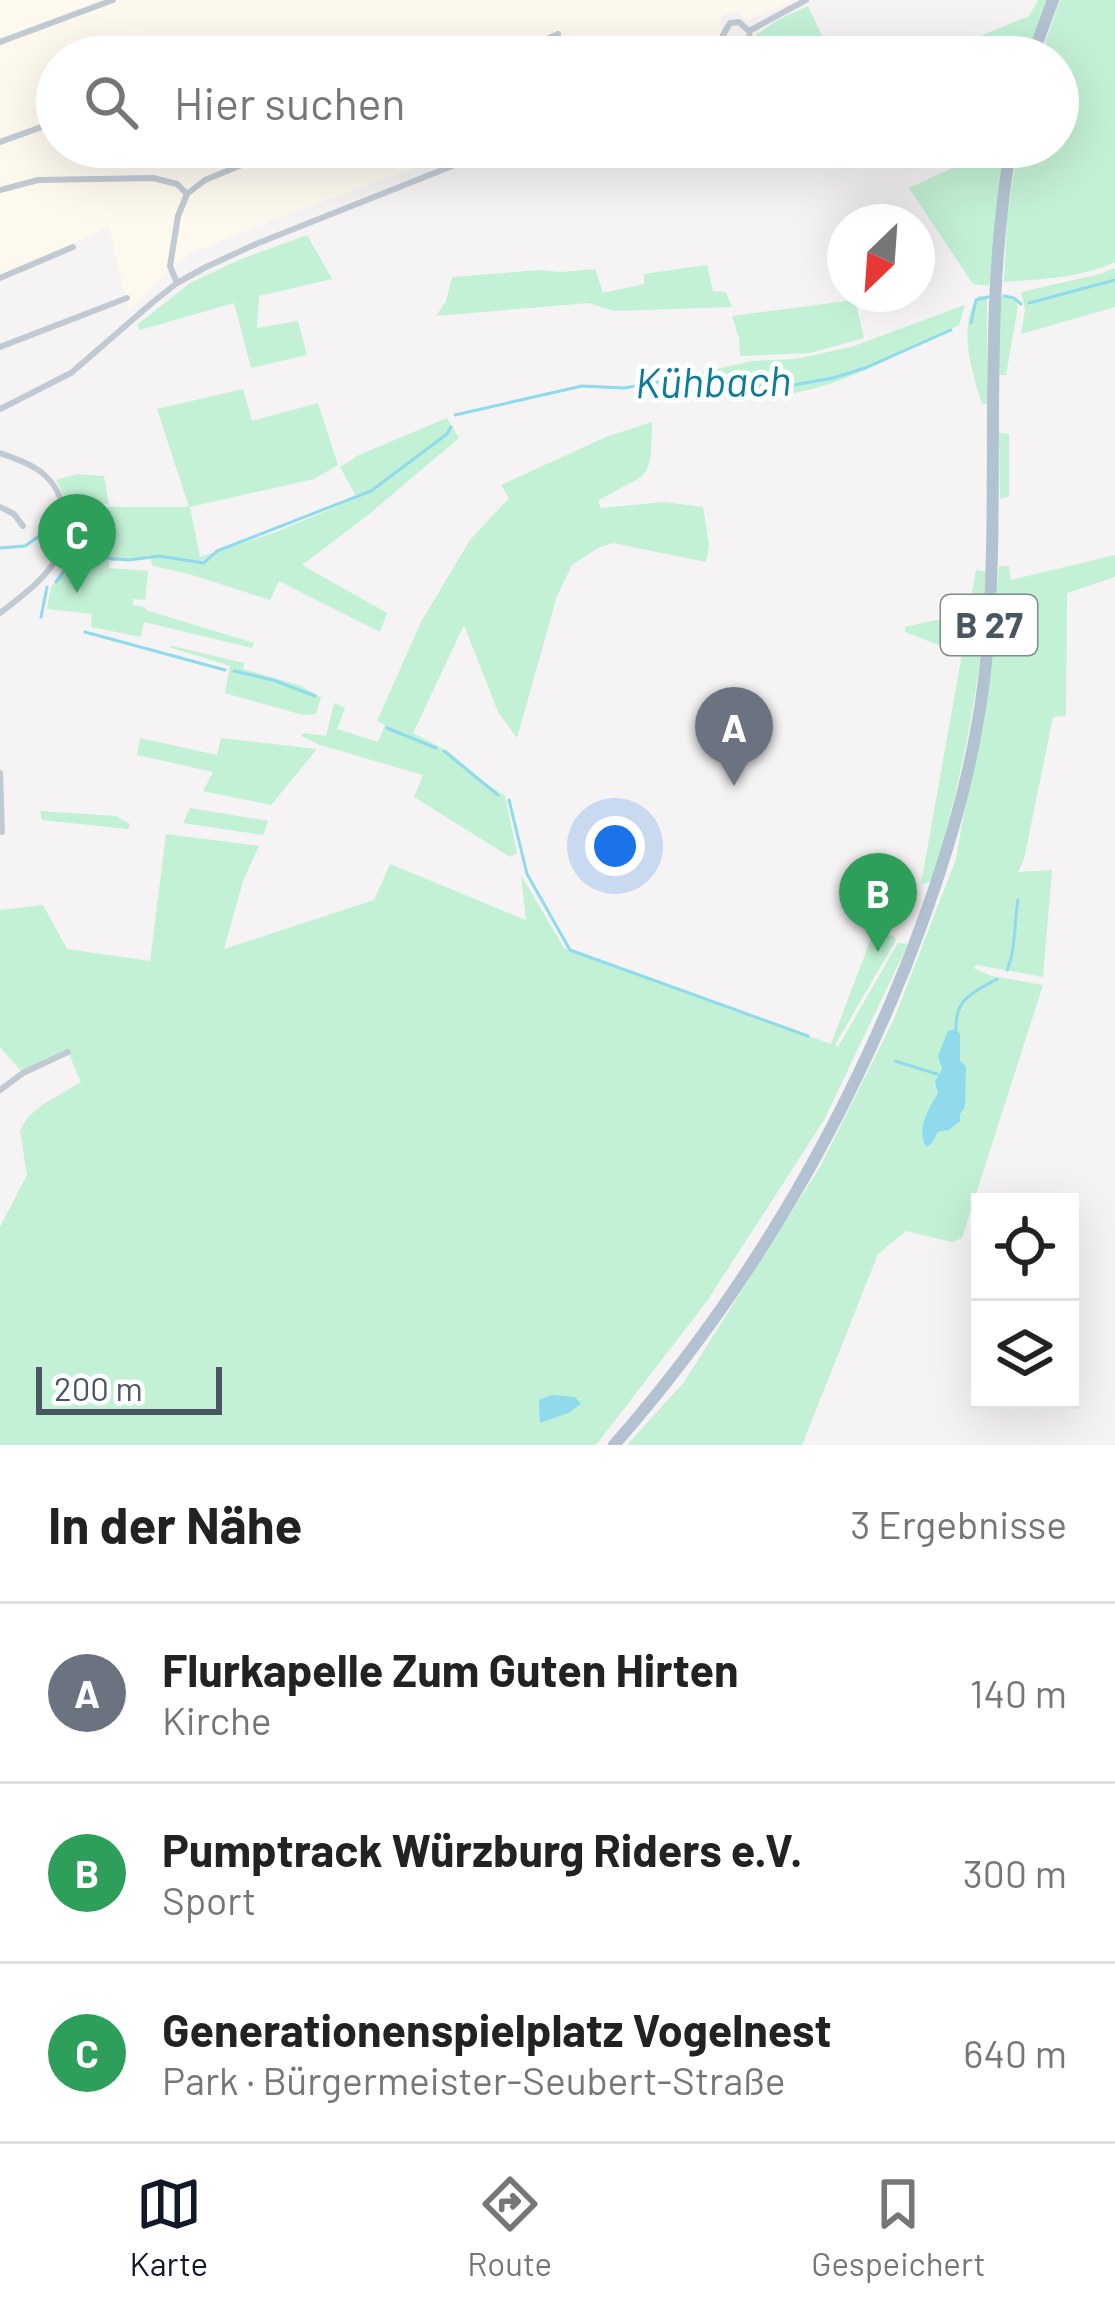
<!DOCTYPE html>
<html lang="de">
<meta charset="utf-8">
<style>
:root{--surface:#fff;--page:#f6f6f6;--text:#222;--muted:#767676;--line:#e0e0e0;--accent:#111827}
body{margin:0;font-family:Barlow,sans-serif;background:var(--page);color:var(--text)}
.controls{position:absolute;right:36px;bottom:36px;display:grid;overflow:hidden;border-radius:0px;box-shadow:0 12px 48px #0002}
.controls button{width:108px;height:108px;display:grid;place-items:center;padding:0;border:0;border-bottom:3px solid var(--line);background:var(--surface);color:var(--text);font:60px sans-serif}
.compass{position:absolute;left:827px;top:204px;width:108px;height:108px;border-radius:50%;background:var(--surface);box-shadow:0 12px 48px #0002;rotate:205deg}
.scale{position:absolute;left:36px;bottom:30px;width:186px;box-sizing:border-box;padding-left:12px;border:6px solid #4a5661;border-top:0;font-size:33px;line-height:42px;white-space:nowrap;color:#4a5661;-webkit-text-stroke:9px #fff;paint-order:stroke}
.you{position:absolute;left:615px;top:846px;width:42px;height:42px;margin:-30px;border:9px solid #fff;border-radius:50%;background:#1a73e8;box-shadow:0 0 0 18px #1a73e833}
.badge{display:grid;place-items:center;width:78px;height:78px;border-radius:50%;background:var(--accent);color:#fff;font-size:39px;font-weight:700}
.pin{position:absolute;translate:-50% -99px;filter:drop-shadow(0 3px 6px #0008)}
.pin::after{content:'';position:absolute;top:63px;width:42px;height:36px;background:inherit;clip-path:polygon(0 0,100% 0,50% 100%)}
.list{margin:0;padding:0;list-style:none}
h2{display:flex;justify-content:space-between;align-items:center;height:156px;margin:0;padding:0 48px;font-size:51px}
h2 small{font-size:39px;font-weight:400;color:var(--muted)}
.list li{display:grid;grid-template-columns:78px 1fr auto;gap:36px;align-items:center;box-sizing:border-box;height:180px;padding:0 48px;border-top:3px solid var(--line)}
.list b{display:block;font-size:45px;white-space:nowrap}
.list p{margin:0;font-size:39px;white-space:nowrap;color:var(--muted)}
.list em{font-size:39px;font-style:normal;color:var(--muted)}
.icon{flex:none;width:66px;height:66px;fill:none;stroke:currentColor;stroke-width:2;stroke-linecap:round;stroke-linejoin:round}
.map{position:relative;flex:none;width:1115px;height:1445px;overflow:hidden}
.search{position:absolute;background:var(--surface);box-shadow:0 12px 48px #0002;left:36px;right:36px;top:36px;height:132px;display:flex;align-items:center;gap:30px;box-sizing:border-box;padding:0 42px;border-radius:66px;color:var(--muted);font-size:45px}
.sheet{height:696px;background:var(--surface)}
nav{display:flex;justify-content:space-around;align-items:center;box-sizing:border-box;height:168px;border-top:3px solid var(--line);background:var(--surface);font-size:33px;color:var(--muted)}
nav a{display:grid;justify-items:center;gap:6px}
nav .on{color:var(--accent)}
.map>svg:first-child{display:block}
.commercial{fill:#fdf9ef}
.green{fill:#c3f1d5}
.water{fill:#90daee}
.lines{fill:none;stroke-linecap:round;stroke-linejoin:round}
.stream{stroke:#90daee;stroke-width:3}
.street{stroke:#c1cad2;stroke-width:6}
.primary{stroke:#b3c2d1;stroke-width:12}
.labels{text-anchor:middle;stroke-width:10;stroke-linejoin:round;paint-order:stroke}
.shield{fill:#fff;stroke:#808990;stroke-width:3}
.shield-label{font-size:36px;font-weight:bold;fill:#4a5661}
.water-label{font-size:42px;font-style:italic;fill:#0c7c9b;stroke:#fff}
</style>
<div class="map">
<svg width="1115" height="1445" viewBox="0 0 1115 1445">
<rect width="100%" height="100%" fill="#f5f3f3"/>
<path class="commercial" d="M0,0H796L748,20L735,11L721,16V35L686,57H57V147H473L280,217L192,253L169,271L129,311L109,227L0,277Z"/>
<path class="green" d="M1038,0H1049L1027,57H939L968,41L1029,16Z
M1060,0H1115V262C1080,278 1042,279 1004,282L1007,217L1018,147H1058V57H1040Z
M808,6L832,57H713L726,49L742,51L754,36L778,20Z
M959,147H1004L989,286L973,284L909,188L965,162Z
M307,235L332,279L259,296L257,328L298,321L307,355L251,368L234,303L140,330L137,325L190,283L239,260Z
M707,265L713,291L726,292L732,307L615,311L588,303L436,316L446,301L452,277L540,270L561,272L595,269L603,293L644,284V274Z
M1115,268V307L1021,334L1025,310L1021,292L1100,274Z
M978,296H987V404H982C972,371 957,328 978,296Z
M1002,297L1015,300L1018,306L1006,375H997L999,301Z
M855,300L864,338L810,353L740,356L739,338L732,316Z
M965,305L959,325C911,347 863,376 812,389C761,402 704,398 652,399V384L752,361L795,359L851,347Z
M243,389L252,421L318,403L338,465L314,479L190,507L200,557L276,532L357,498L340,467L359,455L447,418L459,438L368,515L302,565L387,613L380,632L279,581L270,600L189,574L153,566L150,559L109,561V568L148,571L145,600L133,599V605L145,607L146,610L254,643L252,648L144,622L141,637L91,627L92,614L47,609L51,587L76,551H80L78,541L68,536V518L72,511L84,507H189L157,409Z
M652,422C651,488 648,470 598,501L601,508L664,502L703,507L709,545L706,562L613,543L598,548L572,565L557,596L517,738L498,712L464,625L413,733L448,751L484,782L505,796L517,853L510,857L414,797L423,775L320,745L301,736L304,733L326,736L334,703L345,708L337,729L378,742L385,725L377,721L421,622L470,540L509,498L501,485L606,437Z
M999,433L1009,434V496L1000,499Z
M77,474L104,476L109,504L67,502L56,480Z
M1115,555V577L1067,593L1066,716L1053,717L1024,859L1018,872L1052,870L1043,977L977,965L973,968L992,976L1043,985L962,1238L952,1242L906,1231L878,1254L802,1445H627L684,1382L820,1167L894,1019L956,859L992,654L999,566H1009L1011,580Z
M976,570L989,572C982,678 962,780 932,881L921,884L962,654L905,632V627L936,620L967,622Z
M172,646L244,663L243,669L299,685L321,697L316,714L303,715L225,693L230,666L169,647Z
M140,738L217,755L221,738L317,749L271,805L203,791L213,772L137,755Z
M190,808L268,821L263,835L183,823Z
M40,811L116,816L130,824L128,829L42,820Z
M166,834L259,846L243,881L224,949L374,900L390,864L526,920L521,875L564,948L831,1044L875,928L895,937L896,940L835,1045L838,1047L898,943L908,944L824,1120L707,1301L596,1445H0V1227L27,1175L20,1131L27,1118L42,1105L81,1082L68,1052L23,1073L0,1047V910L43,905L67,949L150,961Z"/>
<path class="water" d="M956,1029L960,1034V1061L966,1066L965,1107L960,1114V1121L949,1130L938,1132L931,1144L926,1147C916,1128 928,1110 938,1093L935,1082L942,1069L938,1056L948,1031Z
M552,1395L575,1397L581,1404L568,1413L540,1423L539,1400Z"/>
<g class="lines">
<path class="stream" d="M1004,296L1014,298L1021,304
M1029,303L1115,280
M971,323L976,300L988,297
M455,415L582,386L624,388L704,374L761,386L793,385L833,378L865,368L951,330
M69,533L81,541L91,557L129,560L159,556L204,563L217,551L371,491L447,434L451,427
M0,548L25,546L45,532H56
M72,560L77,551
M56,582L70,563
M41,617L47,587
M85,632L225,670
M234,671L273,680L315,696
M387,728L436,748
M444,751L498,795
M509,800L527,874L570,950L808,1036
M1007,970C1016,950 1014,922 1018,900
M956,1029C955,999 972,993 997,979
M895,1061L937,1074"/>
<path class="street" d="M749,31L806,0
M0,42L113,0
M726,43L723,35L730,23L739,22L749,31
M726,43L733,48H741L750,39L749,31
M506,57L558,34
M702,57L726,43
M0,142L50,124
M0,190L38,180L153,178L177,184L187,194
M0,278L73,247
M177,283L170,266L178,216L187,194L205,180L285,147
M0,347L127,298
M0,409L71,373L153,302L177,283L206,267L256,244L500,147
M0,453C12,457 24,461 35,468C66,486 74,531 55,561C42,582 19,598 0,613
M0,507L14,514L23,526
M0,773L2,832
M0,1090L23,1073L68,1052"/>
<path class="primary" d="M1032,57L1053,0
M614,1445C738,1304 835,1142 905,968C945,867 977,762 987,653C1001,485 981,314 1011,147"/>
</g>
<g class="labels">
<rect class="shield" x="941" y="595" width="96" height="60" rx="9"/>
<g class="shield-label">
<text x="989" y="638">B 27</text>
</g>
<g class="water-label">
<text transform="translate(713 382) rotate(-1)" y="15">Kühbach</text>
</g>
</g>
</svg>
<div class="controls">
<button><svg class="icon" aria-label="locate" viewBox="0 0 24 24"><circle cx="12" cy="12" r="6"/><path d="M12 2v4M12 18v4M2 12h4M18 12h4"/></svg></button>
<button><svg class="icon" aria-label="layers" viewBox="0 0 24 24"><path d="M12 4l9 5-9 5-9-5zM3 14l9 5 9-5"/></svg></button>
</div>
<svg class="compass" viewBox="-18 -18 36 36"><path d="M0-13l5 13h-10z" fill="#e53935"/><path d="M0 13l5-13h-10z" fill="#767676"/></svg>
<div class="scale">200 m</div>
<div class="you"></div>
<div class="pin badge" style="left:734px;top:786px;background:#6b7280">A</div>
<div class="pin badge" style="left:878px;top:952px;background:#2e9e5b">B</div>
<div class="pin badge" style="left:77px;top:593px;background:#2e9e5b">C</div>
<div class="search"><svg class="icon" aria-label="search" viewBox="0 0 24 24"><circle cx="10" cy="10" r="6"/><path d="M15 15l6 6"/></svg>Hier suchen</div>
</div>
<section class="sheet">
<h2>In der Nähe<small>3 Ergebnisse</small></h2>
<ul class="list">
<li><span class="badge" style="background:#6b7280">A</span><div><b>Flurkapelle Zum Guten Hirten</b><p>Kirche</p></div><em>140 m</em></li>
<li><span class="badge" style="background:#2e9e5b">B</span><div><b>Pumptrack Würzburg Riders e.V.</b><p>Sport</p></div><em>300 m</em></li>
<li><span class="badge" style="background:#2e9e5b">C</span><div><b>Generationenspielplatz Vogelnest</b><p>Park · Bürgermeister-Seubert-Straße</p></div><em>640 m</em></li>
</ul>
</section>
<nav>
<a class="on"><svg class="icon" aria-label="map" viewBox="0 0 24 24"><path d="M3 6l6-2 6 2 6-2v14l-6 2-6-2-6 2zM9 4v14M15 6v14"/></svg>Karte</a>
<a><svg class="icon" aria-label="directions" viewBox="0 0 24 24"><path d="M12 3l9 9-9 9-9-9zM9 14v-3h6M13 9l2 2-2 2"/></svg>Route</a>
<a><svg class="icon" aria-label="saved" viewBox="0 0 24 24"><path d="M7 4h10v16l-5-4-5 4z"/></svg>Gespeichert</a>
</nav>
